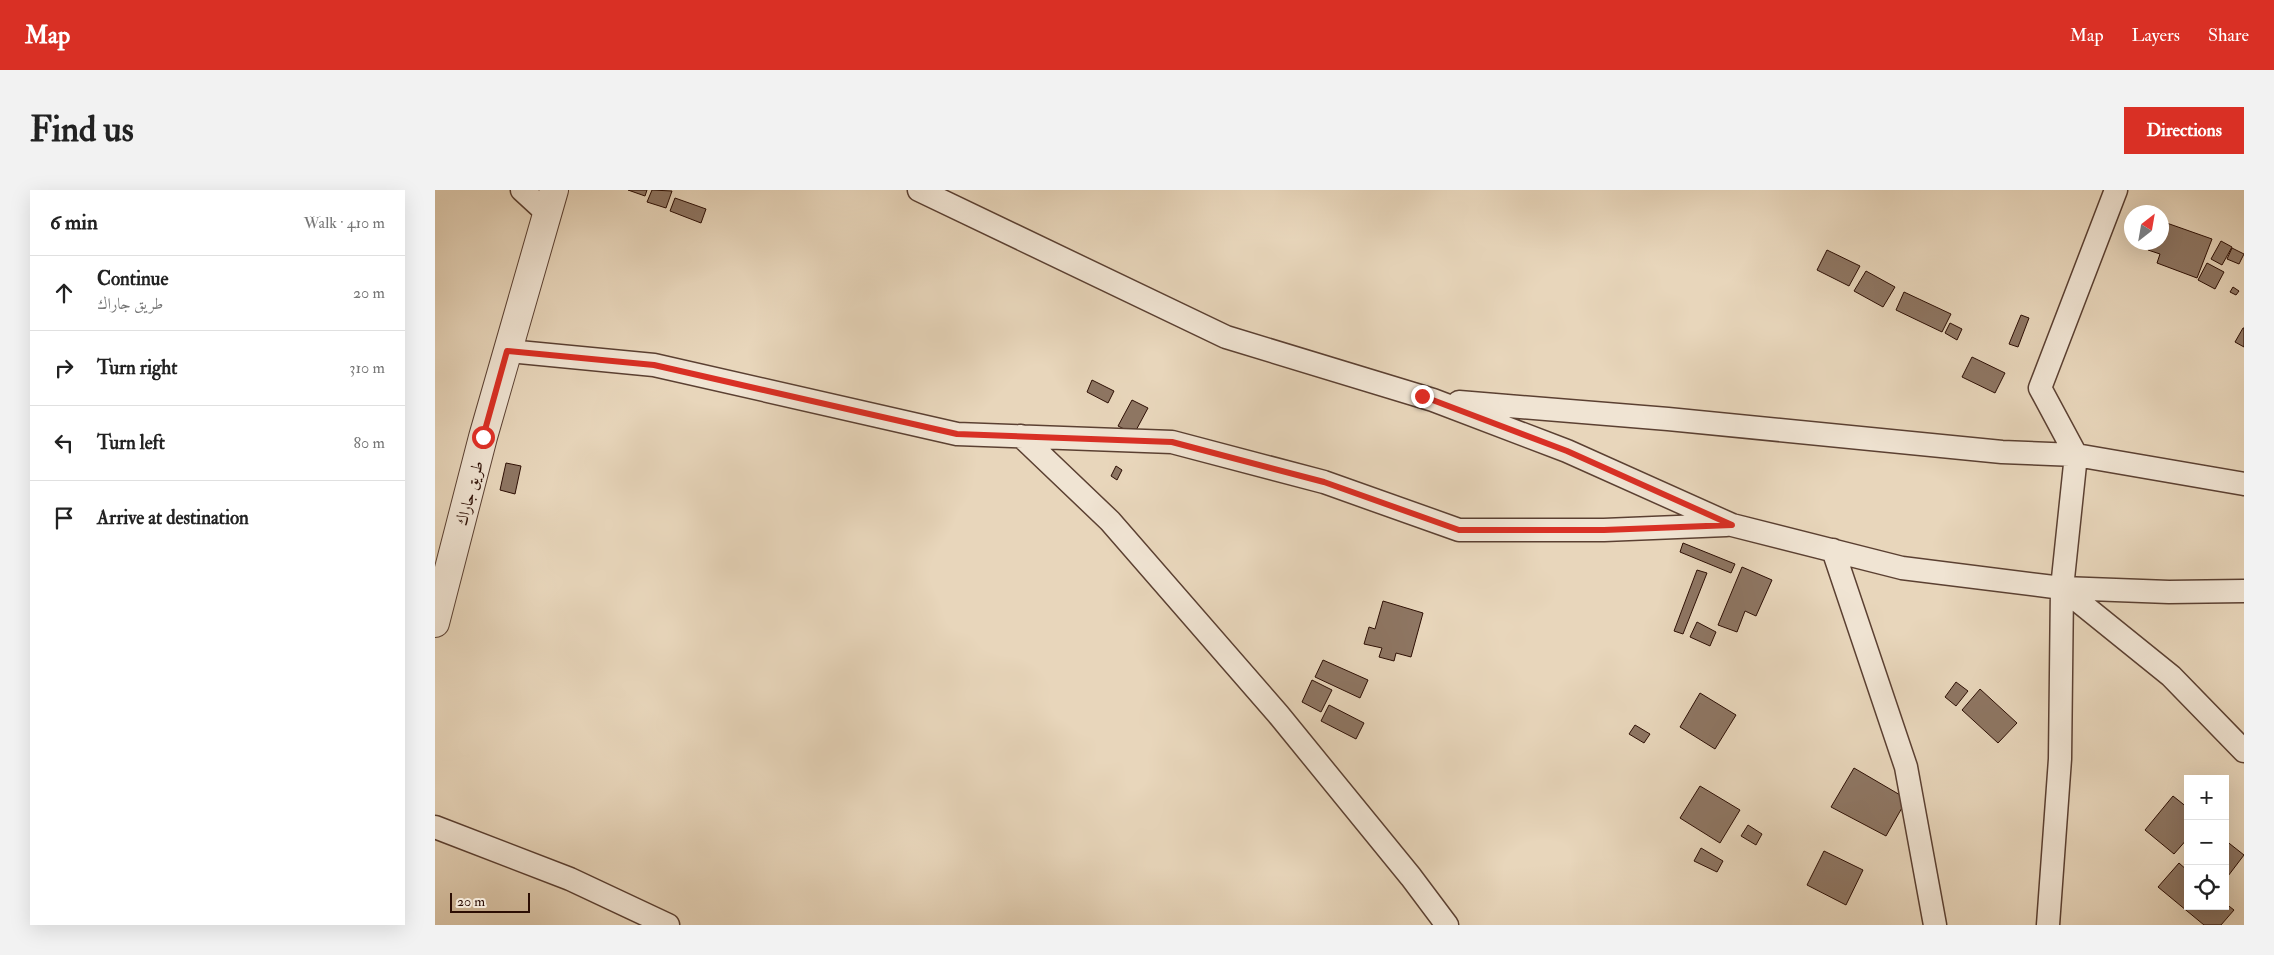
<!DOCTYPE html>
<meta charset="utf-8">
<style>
:root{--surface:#fff;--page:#f2f2f2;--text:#222;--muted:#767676;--line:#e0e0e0;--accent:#d93025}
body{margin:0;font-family:"IM FELL Double Pica",Amiri,serif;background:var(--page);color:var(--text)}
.controls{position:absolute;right:15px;bottom:15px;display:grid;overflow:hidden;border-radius:0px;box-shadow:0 5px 20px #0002}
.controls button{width:45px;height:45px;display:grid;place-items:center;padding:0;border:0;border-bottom:1px solid var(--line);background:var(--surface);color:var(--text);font:25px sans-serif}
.compass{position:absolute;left:1689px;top:15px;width:45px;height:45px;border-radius:50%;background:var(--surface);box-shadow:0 5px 20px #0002;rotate:31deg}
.scale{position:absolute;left:15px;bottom:12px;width:80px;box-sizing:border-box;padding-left:5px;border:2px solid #2c0e04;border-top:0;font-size:14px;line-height:18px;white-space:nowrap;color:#2c0e04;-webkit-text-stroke:4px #f0e4d3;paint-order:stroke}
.stop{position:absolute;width:15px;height:15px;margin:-11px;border:4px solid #d93025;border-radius:50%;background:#fff}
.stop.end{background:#d93025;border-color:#fff;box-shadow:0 1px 5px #0008}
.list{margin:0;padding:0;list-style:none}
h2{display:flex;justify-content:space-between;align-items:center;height:65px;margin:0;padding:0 20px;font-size:21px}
h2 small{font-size:16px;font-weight:400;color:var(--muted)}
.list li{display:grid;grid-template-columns:32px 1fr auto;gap:15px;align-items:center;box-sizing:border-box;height:75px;padding:0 20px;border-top:1px solid var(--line)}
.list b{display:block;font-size:19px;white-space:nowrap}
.list p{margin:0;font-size:16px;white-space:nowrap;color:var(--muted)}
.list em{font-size:16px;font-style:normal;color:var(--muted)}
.icon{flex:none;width:28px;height:28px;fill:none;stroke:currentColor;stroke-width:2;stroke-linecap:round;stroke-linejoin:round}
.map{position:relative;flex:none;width:1809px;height:735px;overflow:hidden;border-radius:0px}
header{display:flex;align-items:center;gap:30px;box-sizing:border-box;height:70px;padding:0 25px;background:var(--accent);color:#fff}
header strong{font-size:24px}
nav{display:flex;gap:28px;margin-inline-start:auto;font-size:18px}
.intro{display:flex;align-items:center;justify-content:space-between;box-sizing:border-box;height:120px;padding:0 30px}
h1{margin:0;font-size:35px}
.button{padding:12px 22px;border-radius:0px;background:var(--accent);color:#fff;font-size:18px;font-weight:700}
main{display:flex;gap:30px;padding:0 30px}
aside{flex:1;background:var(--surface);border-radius:0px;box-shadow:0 5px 20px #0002}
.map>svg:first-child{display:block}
.building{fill:#8e7663;stroke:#2c0e04}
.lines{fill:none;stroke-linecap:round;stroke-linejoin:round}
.minor-casing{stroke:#5b4032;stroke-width:25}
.tertiary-casing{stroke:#5b4032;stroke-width:30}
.minor{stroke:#f0e4d3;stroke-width:22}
.tertiary{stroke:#f0e4d3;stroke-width:28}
.route{stroke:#d93025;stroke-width:6}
.labels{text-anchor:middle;stroke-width:4.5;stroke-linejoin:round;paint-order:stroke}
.street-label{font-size:16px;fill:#2c0e04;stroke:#f0e4d3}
</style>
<header>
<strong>Map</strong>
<nav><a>Map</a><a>Layers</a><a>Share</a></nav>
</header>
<div class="intro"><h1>Find us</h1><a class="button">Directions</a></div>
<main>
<aside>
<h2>6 min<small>Walk · 410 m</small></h2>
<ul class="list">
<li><svg class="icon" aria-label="ahead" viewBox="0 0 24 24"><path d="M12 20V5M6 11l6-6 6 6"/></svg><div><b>Continue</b><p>طريق جاراك</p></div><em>20 m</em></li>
<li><svg class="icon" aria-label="right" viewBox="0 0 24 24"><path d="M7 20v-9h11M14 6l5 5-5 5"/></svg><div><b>Turn right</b></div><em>310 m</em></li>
<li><svg class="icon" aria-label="left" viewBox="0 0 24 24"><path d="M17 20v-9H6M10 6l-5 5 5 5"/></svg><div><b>Turn left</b></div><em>80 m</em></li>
<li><svg class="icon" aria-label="arrive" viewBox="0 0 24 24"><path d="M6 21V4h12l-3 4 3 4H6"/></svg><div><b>Arrive at destination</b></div></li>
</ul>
</aside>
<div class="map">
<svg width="1809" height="735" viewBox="0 0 1809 735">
<rect width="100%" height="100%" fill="#e8d6bb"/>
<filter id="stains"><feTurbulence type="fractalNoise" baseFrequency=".004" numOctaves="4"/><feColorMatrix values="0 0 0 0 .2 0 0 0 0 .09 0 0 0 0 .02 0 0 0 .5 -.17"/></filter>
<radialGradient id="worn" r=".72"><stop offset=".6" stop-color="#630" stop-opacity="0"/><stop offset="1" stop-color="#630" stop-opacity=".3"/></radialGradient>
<path class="building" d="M193,0H212L210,6Z
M217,0L237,1L231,18L212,12Z
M240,8L271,19L266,33L235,21Z
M1726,31L1777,49L1762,88L1722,73L1725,64L1713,60L1716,52H1726Z
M1786,51L1797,57L1787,75L1776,69Z
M1797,58L1809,64L1804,74L1792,69Z
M1392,60L1425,76L1414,96L1382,80Z
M1772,73L1789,82L1780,99L1763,90Z
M1431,81L1460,97L1448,117L1419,101Z
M1798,97L1804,101L1801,105L1795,102Z
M1469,102L1516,124L1507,142L1461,120Z
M1586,125L1594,128L1583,157L1574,154Z
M1515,133L1527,139L1522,150L1510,143Z
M1808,138H1809V157L1800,152Z
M1537,167L1570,183L1560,203L1527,187Z
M657,190L679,201L673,213L652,202Z
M697,210L713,218L699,244L683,236Z
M71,273L86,276L80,304L65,300Z
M681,276L687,280L682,290L676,286Z
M1248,353L1300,374L1296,383L1245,362Z
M1307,377L1337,390L1321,426L1310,421L1302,442L1283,435Z
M1262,380L1272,383L1248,444L1239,441Z
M948,411L988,423L976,467L961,463L959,471L944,467L947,458L929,454L934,437L940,439Z
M1262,432L1281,442L1275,456L1255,447Z
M888,470L933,490L925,508L880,487Z
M877,490L897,500L886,522L867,512Z
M1521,492L1533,501L1521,516L1510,507Z
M1545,499L1582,533L1563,553L1527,520Z
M1265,503L1301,525L1280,559L1245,537Z
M894,515L929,533L921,549L886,531Z
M1200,535L1215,544L1209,553L1194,544Z
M1419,578L1472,609L1451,646L1396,617Z
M1265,596L1305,620L1285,653L1245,628Z
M1738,606L1753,618V648L1739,664L1710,640Z
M1313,635L1327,644L1321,655L1306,646Z
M1790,650L1809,665L1790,690Z
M1266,658L1288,671L1282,682L1259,671Z
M1389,661L1428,680L1411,715L1372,695Z
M1744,673L1753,681V716H1790V713L1799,720L1786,735H1769L1723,697Z"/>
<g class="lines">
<defs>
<path id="minor" d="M87,0L112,23
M484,0L791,147L998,210L1132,261L1297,335L1467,378L1627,398L1734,402L1809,401
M73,161L219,175L522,244L737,252L889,292L1024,340H1169L1291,335
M1024,212L1233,229L1567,262L1641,265L1809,294
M586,246L675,331L843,524L976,687L1012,735
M1398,360L1471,577L1500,735
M1627,398L1736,486L1809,561
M0,637L135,689L233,735
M1613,735L1625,569L1627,398L1641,265L1605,198L1681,0"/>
<path id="tertiary" d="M0,433L48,247L119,0"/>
</defs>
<use href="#minor" class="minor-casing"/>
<use href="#tertiary" class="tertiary-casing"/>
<use href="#minor" class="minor"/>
<use href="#tertiary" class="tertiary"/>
</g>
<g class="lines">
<path class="route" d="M48,247L72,161L219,175L522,244L737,252L889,292L1024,340H1169L1297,335L1132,261L987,206"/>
</g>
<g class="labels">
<g class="street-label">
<text transform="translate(34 303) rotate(-75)" y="6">طريق جاراك</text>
</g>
</g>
<rect width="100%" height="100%" filter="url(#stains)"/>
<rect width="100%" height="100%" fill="url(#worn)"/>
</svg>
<div class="controls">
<button>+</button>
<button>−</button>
<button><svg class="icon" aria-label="locate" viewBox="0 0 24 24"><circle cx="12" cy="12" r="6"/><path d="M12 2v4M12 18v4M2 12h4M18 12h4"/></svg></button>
</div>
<svg class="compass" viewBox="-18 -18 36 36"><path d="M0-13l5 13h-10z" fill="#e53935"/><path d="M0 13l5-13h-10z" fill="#767676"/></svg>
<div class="scale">20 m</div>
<div class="stop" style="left:48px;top:247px"></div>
<div class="stop end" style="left:987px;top:206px"></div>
</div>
</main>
